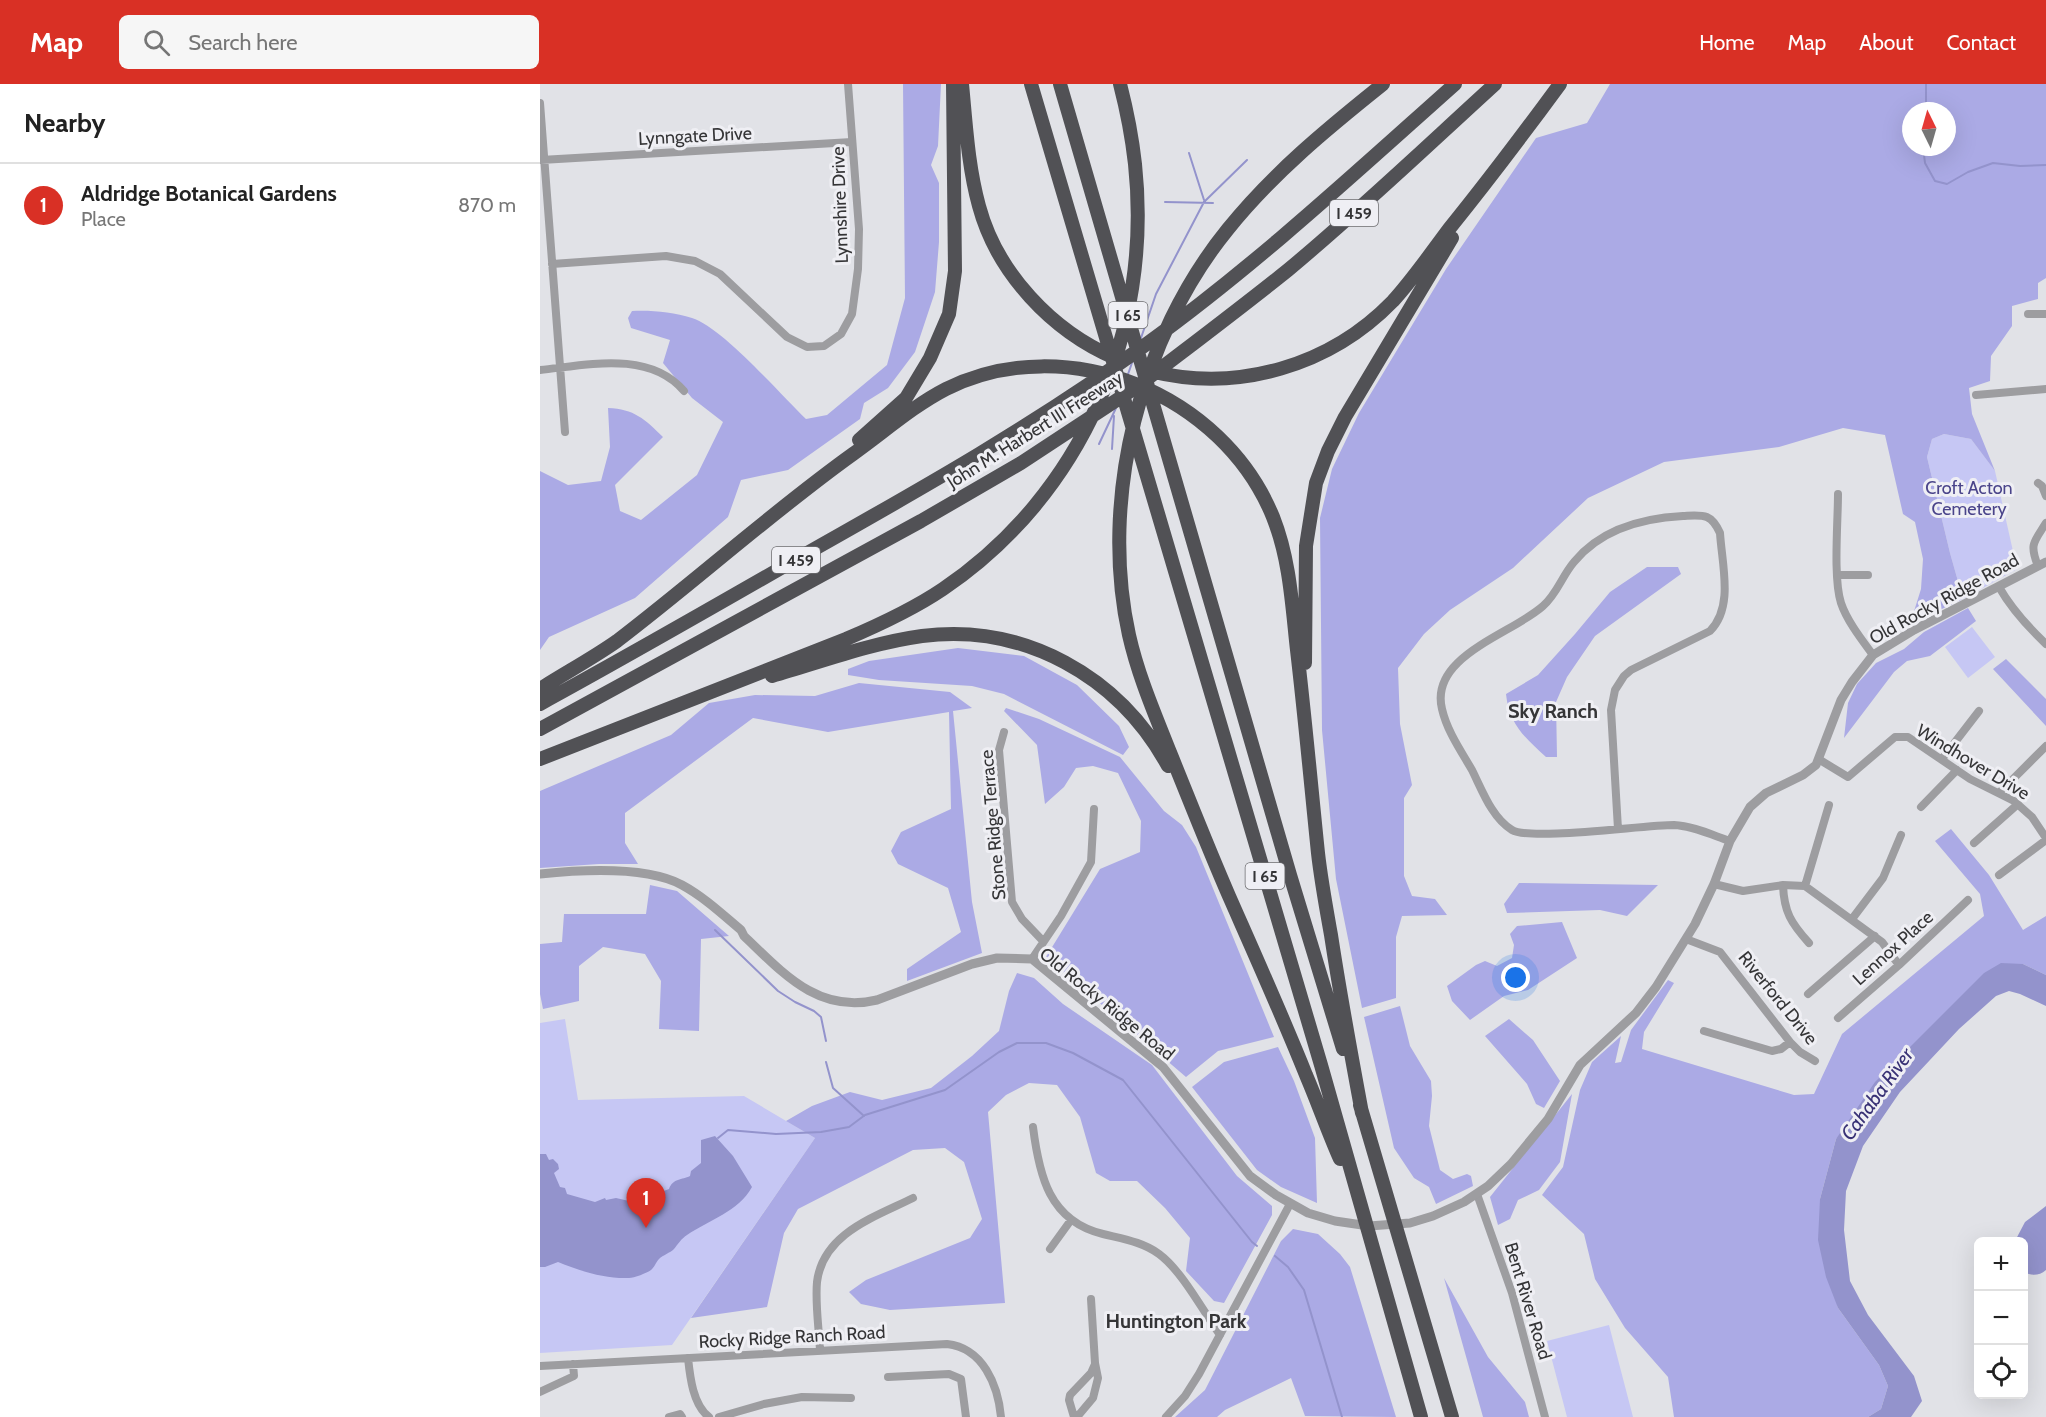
<!DOCTYPE html>
<meta charset="utf-8">
<style>
:root{--surface:#fff;--page:#f6f6f6;--text:#222;--muted:#767676;--line:#e0e0e0;--accent:#d93025}
body{margin:0;font-family:Cabin,sans-serif;background:var(--page);color:var(--text)}
.controls{position:absolute;right:18px;bottom:18px;display:grid;overflow:hidden;border-radius:9px;box-shadow:0 6px 24px #0002}
.controls button{width:54px;height:54px;display:grid;place-items:center;padding:0;border:0;border-bottom:2px solid var(--line);background:var(--surface);color:var(--text);font:30px sans-serif}
.compass{position:absolute;left:1362px;top:18px;width:54px;height:54px;border-radius:50%;background:var(--surface);box-shadow:0 6px 24px #0002;rotate:355deg}
.you{position:absolute;left:976px;top:894px;width:21px;height:21px;margin:-15px;border:4px solid #fff;border-radius:50%;background:#1a73e8;box-shadow:0 0 0 9px #1a73e833}
.badge{display:grid;place-items:center;width:39px;height:39px;border-radius:50%;background:var(--accent);color:#fff;font-size:20px;font-weight:700}
.pin{position:absolute;translate:-50% -50px;filter:drop-shadow(0 2px 3px #0008)}
.pin::after{content:'';position:absolute;top:32px;width:21px;height:18px;background:inherit;clip-path:polygon(0 0,100% 0,50% 100%)}
.list{margin:0;padding:0;list-style:none}
h2{display:flex;justify-content:space-between;align-items:center;height:78px;margin:0;padding:0 24px;font-size:26px}
h2 small{font-size:20px;font-weight:400;color:var(--muted)}
.list li{display:grid;grid-template-columns:39px 1fr auto;gap:18px;align-items:center;box-sizing:border-box;height:84px;padding:0 24px;border-top:2px solid var(--line)}
.list b{display:block;font-size:22px;white-space:nowrap}
.list p{margin:0;font-size:20px;white-space:nowrap;color:var(--muted)}
.list em{font-size:20px;font-style:normal;color:var(--muted)}
.icon{flex:none;width:33px;height:33px;fill:none;stroke:currentColor;stroke-width:2;stroke-linecap:round;stroke-linejoin:round}
.map{position:relative;flex:none;width:1506px;height:1333px;overflow:hidden}
header{display:flex;align-items:center;gap:36px;box-sizing:border-box;height:84px;padding:0 30px;background:var(--accent);color:#fff}
header strong{font-size:28px}
nav{display:flex;gap:33px;margin-inline-start:auto;font-size:21px}
.search{width:420px;height:54px;background:var(--page);display:flex;align-items:center;gap:15px;box-sizing:border-box;padding:0 21px;border-radius:9px;color:var(--muted);font-size:22px}
main{display:flex}
aside{flex:1;background:var(--surface)}
.map>svg:first-child{display:block}
.green{fill:#c6c7f4}
.forest{fill:#abaae5;fill-rule:evenodd}
.water{fill:#9393cc}
.lines{fill:none;stroke-linecap:round;stroke-linejoin:round}
.stream{stroke:#9393cc;stroke-width:2}
.minor{stroke:#9d9da0;stroke-width:8}
.tertiary{stroke:#9d9da0;stroke-width:9}
.motorway{stroke:#515155;stroke-width:14}
.labels{text-anchor:middle;stroke-width:6;stroke-linejoin:round;paint-order:stroke}
.shield{fill:#efeff4;stroke:#6d6d70;stroke-width:1.5}
.shield-label{font-size:16px;font-weight:bold;fill:#353537}
.street-label{font-size:18px;fill:#353537;stroke:#efeff4}
.park-label{font-size:18px;fill:#4a448a;stroke:#efeff4}
.neighbourhood-label{font-size:20px;font-weight:bold;fill:#353537;stroke:#efeff4}
.water-label{font-size:20px;font-style:italic;fill:#383175;stroke:#efeff4}
</style>
<header>
<strong>Map</strong>
<div class="search"><svg class="icon" aria-label="search" viewBox="0 0 24 24"><circle cx="10" cy="10" r="6"/><path d="M15 15l6 6"/></svg>Search here</div>
<nav><a>Home</a><a>Map</a><a>About</a><a>Contact</a></nav>
</header>
<main>
<aside>
<h2>Nearby<small></small></h2>
<ul class="list">
<li><span class="badge">1</span><div><b>Aldridge Botanical Gardens</b><p>Place</p></div><em>870 m</em></li>
</ul>
</aside>
<div class="map">
<svg width="1506" height="1333" viewBox="0 0 1506 1333">
<rect width="100%" height="100%" fill="#e1e2e7"/>
<path class="green" d="M1404,350L1431,355L1455,387L1477,485L1423,515L1410,469L1387,373L1392,355Z
M1432,543L1455,573L1428,594L1405,563Z
M25,935L38,1016L204,1012L275,1054L132,1261L0,1269V939Z
M1069,1241L1093,1333H1027L1007,1257Z"/>
<path class="forest" d="M363,0H401L398,62L391,81L399,99V158L395,208L375,268L348,304L324,319L320,335L248,386L201,396L188,433L95,514L9,553L0,566V387L28,401L61,397L70,363L68,324C94,325 105,335 123,353L75,401L80,427L101,436L157,391L183,338L152,314L123,279L130,256L91,244L88,234L92,227C111,226 133,228 152,234C182,243 241,311 266,335L287,331L347,281L365,214Z
M1070,0H1506V194L1498,199V215L1472,222V242L1451,272L1450,297L1429,304L1432,330L1455,387L1431,355L1404,350L1392,355L1387,373L1410,469L1423,515L1370,540L1381,505L1383,475L1375,438L1363,430L1345,351L1303,344L1239,363L1124,378L1048,414L973,484L910,526L884,550L858,584L860,640L872,701L864,714V792L872,812L895,815L907,831L862,832L856,853V914L822,924L796,795L782,646L780,434L792,385L819,329L906,185L996,54L1047,39ZM1371,27H1407V63H1371Z
M1107,483H1138L1141,490L1055,552L1027,593L1016,618L1017,673H1006C985,654 969,640 966,610L998,591L1035,550L1070,508Z
M1428,524L1436,537L1390,572L1367,577L1354,588L1304,654L1308,619L1317,600L1336,579L1364,565L1384,548Z
M418,564L484,572L537,601L579,642L589,663L583,671L464,610L432,602L339,596L308,591V585L329,577Z
M1466,575L1506,615V642L1453,585Z
M319,599L410,608L432,624L413,627L432,818L442,869L367,897V885L421,848L408,804L358,780L351,767L361,748L411,725L409,628L288,648L213,634L85,729V759L98,780H59L0,784V707L131,651L169,619L215,611L275,612Z
M466,624L499,635L580,673L624,727L642,741L656,763L734,953L678,967L646,993L506,873L560,785L600,768L601,737L578,689L553,682L536,684L524,703L505,720L497,661L464,627Z
M1411,745L1449,791L1483,846L1506,832V891L1483,880L1296,1055L1280,1115L1298,1224L1339,1281L1348,1302L1341,1325L1328,1333H1134L1128,1293L1085,1244L1055,1195L1044,1150L1002,1111L1023,1083L1040,1006L1052,978L1081,952L1075,979L1081,978L1091,946L1128,896L1134,899L1104,948L1102,965L1254,1011L1274,1010L1302,950L1444,832L1440,810L1395,757Z
M979,799L1118,801L1087,832L1060,826L967,829L964,820Z
M110,801L137,807L189,852L161,855L159,947L119,945L121,897L105,870L63,863L39,882V917L3,925L0,910V860L22,858L24,830H106Z
M1022,838L1037,874L988,906L964,912L930,936L912,917L907,902L936,881L945,877L957,882L972,874L974,861L970,850L977,842Z
M477,889L494,894L523,920L612,981L697,1092L732,1122V1131L684,1219L674,1217L646,1187L650,1154L625,1124L597,1097H570L556,1089L540,1033L517,1001L489,999L466,1011L448,1028L465,1219L350,1226L321,1220L309,1208L326,1196L430,1154L442,1135L424,1078L405,1064L373,1066L258,1125L244,1149L227,1223L151,1234L275,1054L246,1037L272,1022L310,1008L342,1016L391,1004L432,972L459,947L469,907Z
M860,922L870,962L891,997L892,1012L889,1042L900,1086L913,1095L927,1090L931,1092L933,1102L896,1120L889,1103L874,1094L854,1064L824,933Z
M969,935L993,956L1020,997L1004,1024L996,1020L987,1000L945,952Z
M738,963L754,997L775,1054L777,1119L741,1103L717,1086L652,1003L684,978Z
M1032,1010L1020,1078L999,1106L978,1116L970,1135L958,1141L950,1113Z
M753,1145L778,1150L800,1170L810,1183L856,1333L765,1332L751,1294L685,1326L677,1333H635L665,1306L741,1157Z
M904,1194L948,1273L985,1318L989,1333H943Z"/>
<path class="water" d="M1461,879L1483,880L1506,891V922L1480,910L1469,907L1456,912L1419,945L1360,1008L1323,1062L1306,1107L1304,1146L1310,1197L1328,1231L1374,1292L1382,1317L1371,1333H1328L1341,1325L1348,1302L1339,1281L1298,1224L1286,1193L1278,1156L1280,1115L1296,1055L1335,998L1444,889Z
M175,1052L193,1072L212,1103C198,1128 169,1136 147,1151C141,1155 138,1160 134,1165C130,1169 123,1171 119,1175C116,1178 114,1184 111,1186C107,1189 94,1194 89,1194C65,1195 40,1187 18,1178L5,1183H0V1070H6L9,1076L13,1075L18,1080L19,1085L14,1089L20,1103L25,1104L27,1110L55,1118L65,1114L66,1116L76,1114L89,1117L91,1112L96,1113L108,1105L121,1108L129,1105C133,1094 142,1096 150,1092L151,1087L161,1079V1056Z
M1506,1122V1186C1499,1192 1491,1192 1484,1188V1158L1475,1157L1485,1138Z"/>
<g class="lines">
<path class="stream" d="M1386,0V27
M1383,63L1385,79L1395,97L1407,100L1428,88L1453,79L1480,82L1506,81
M649,69L664,116
M625,118L673,119
M601,254L616,210L664,118L707,76
M587,293L593,276
M559,360L576,324
M572,365L574,332
M175,846L238,907L255,918L274,927L281,933L286,957
M286,978L293,1004L324,1032
M178,1054L188,1046L236,1050L281,1048L309,1043L325,1031L405,1006L459,968L477,959H506L533,969L583,996L712,1158L717,1162
M735,1172L748,1183L764,1206L802,1333"/>
<path class="minor" d="M0,19L25,348
M1,76L312,58
M12,180L126,172L155,177L180,190L247,253L267,263L284,262L301,250L312,230L318,185L319,145L308,0
M1488,230H1506
M0,286C47,281 109,266 144,307
M1436,311L1506,305
M1498,399L1502,402L1506,412
M1298,410C1298,438 1293,494 1301,519C1307,537 1322,556 1333,571
M1498,482C1489,460 1494,458 1506,439
M1298,491H1328
M1459,503C1471,524 1488,543 1506,560
M464,648L459,666L472,818L482,835L503,857
M1402,675L1439,627
M1280,676L1308,693L1355,653H1368L1430,695L1474,717L1492,733L1506,754
M1459,709L1506,662
M1381,723L1417,686
M1078,745L1071,626L1075,606L1084,592L1091,586L1170,547C1194,523 1182,481 1180,449C1171,429 1163,431 1143,432C1103,434 1061,445 1034,478C1022,492 1017,510 1003,522C972,550 889,572 902,625C907,647 921,667 932,686C942,706 952,734 972,746C990,757 1104,741 1134,741C1153,742 1172,751 1190,757
M1434,759L1478,720
M1459,791L1506,756
M1174,800L1203,807L1243,801L1265,802L1342,858L1359,881
M1243,801C1244,828 1251,839 1269,859
M1265,802L1289,721
M1312,835L1343,794L1361,751
M1146,855L1180,868L1250,958L1260,968L1275,977
M492,875L521,832L551,778L554,725
M1268,910L1335,852
M1298,934L1359,881L1428,816
M1164,947L1232,967L1241,965L1250,958
M493,1043C499,1091 509,1137 563,1150C583,1155 603,1158 619,1170C642,1187 663,1227 680,1251
M937,1110L972,1209L1005,1333
M510,1165L531,1136
M280,1267C279,1244 275,1220 277,1198C283,1149 335,1133 373,1114
M148,1274C150,1293 153,1321 169,1333
M0,1282L407,1260C443,1264 458,1301 461,1333
M348,1293L409,1290L421,1295L426,1333
M0,1308L34,1292L33,1280
M129,1333L140,1330L142,1333
M179,1333L224,1320L262,1313L311,1314
M534,1333L529,1316L530,1311L551,1289L555,1280
M537,1333L553,1314L558,1294L555,1279L551,1215
M626,1333L645,1312L659,1290L750,1120"/>
<path class="tertiary" d="M0,790C39,786 107,782 142,801C164,813 182,830 201,846L204,852C243,889 278,930 337,916L432,880L457,874L492,875L623,983L710,1092L736,1111L768,1129L795,1137L829,1142L870,1139L893,1132L924,1118L948,1102L971,1080L1008,1035L1040,981L1096,929L1116,903L1155,840L1174,800L1190,757L1210,723L1226,709L1263,691L1276,681L1301,616L1312,598L1333,571L1374,546L1506,478"/>
<path class="motorway" d="M422,0C426,41 428,82 439,122C457,189 512,247 575,274
M491,0L781,981L881,1333
M520,0L750,791L803,965
M610,287C698,309 790,282 853,217C873,195 891,169 909,145C947,98 984,49 1020,0
M607,295C654,259 702,223 748,186C819,127 887,62 955,0
M319,356L366,314L390,274L409,230L415,187L413,0
M765,579L766,462L776,399L788,367L805,333L912,154
M232,592C281,578 331,559 382,552C484,539 579,592 628,682
M0,605C25,589 53,574 77,557C157,496 232,428 313,370C344,348 373,322 406,305C527,245 683,310 733,433C750,476 752,521 757,566C765,634 771,701 778,769C781,796 786,823 791,851C800,910 811,970 822,1029
M0,620C88,572 175,522 262,472C381,405 498,339 608,259C717,180 815,89 915,0
M0,645L381,437L481,379L589,308
M0,675L306,555C339,541 372,526 403,505C542,411 613,247 595,80C592,53 587,27 580,0
M820,1021L912,1333
M800,1075C788,1048 778,1019 766,991C742,931 715,871 689,812C668,764 649,715 629,666C614,628 598,591 589,551C559,415 600,253 688,145C733,89 788,44 843,0"/>
</g>
<g class="labels">
<g class="shield">
<rect x="790" y="116" width="48" height="26" rx="4.5"/>
<rect x="568.5" y="218" width="39" height="26" rx="4.5"/>
<rect x="232" y="463" width="48" height="26" rx="4.5"/>
<rect x="705.5" y="779" width="39" height="26" rx="4.5"/>
</g>
<g class="shield-label">
<text x="814" y="135">I 459</text>
<text x="588" y="237">I 65</text>
<text x="256" y="482">I 459</text>
<text x="725" y="798">I 65</text>
</g>
<g class="street-label">
<text transform="translate(155 52) rotate(-3)" y="6">Lynngate Drive</text>
<text transform="translate(300 121) rotate(-92)" y="6">Lynnshire Drive</text>
<text transform="translate(495 346) rotate(-32)" y="6">John M. Harbert III Freeway</text>
<text transform="translate(1404 515) rotate(-29)" y="6">Old Rocky Ridge Road</text>
<text transform="translate(1433 678) rotate(31)" y="6">Windhover Drive</text>
<text transform="translate(453 741) rotate(-95)" y="6">Stone Ridge Terrace</text>
<text transform="translate(1353 864) rotate(-42)" y="6">Lennox Place</text>
<text transform="translate(1238 914) rotate(51)" y="6">Riverford Drive</text>
<text transform="translate(567 920) rotate(39)" y="6">Old Rocky Ridge Road</text>
<text transform="translate(988 1217) rotate(73)" y="6">Bent River Road</text>
<text transform="translate(252 1253) rotate(-3)" y="6">Rocky Ridge Ranch Road</text>
</g>
<g class="park-label">
<text x="1429" y="410">Croft Acton<tspan x="1429" dy="21">Cemetery</tspan></text>
</g>
<g class="neighbourhood-label">
<text x="1013" y="634">Sky Ranch</text>
<text x="636" y="1244">Huntington Park</text>
</g>
<g class="water-label">
<text transform="translate(1337 1010) rotate(-54)" y="7">Cahaba River</text>
</g>
</g>
</svg>
<div class="controls">
<button>+</button>
<button>−</button>
<button><svg class="icon" aria-label="locate" viewBox="0 0 24 24"><circle cx="12" cy="12" r="6"/><path d="M12 2v4M12 18v4M2 12h4M18 12h4"/></svg></button>
</div>
<svg class="compass" viewBox="-18 -18 36 36"><path d="M0-13l5 13h-10z" fill="#e53935"/><path d="M0 13l5-13h-10z" fill="#767676"/></svg>
<div class="you"></div>
<div class="pin badge" style="left:106px;top:1144px">1</div>
</div>
</main>
